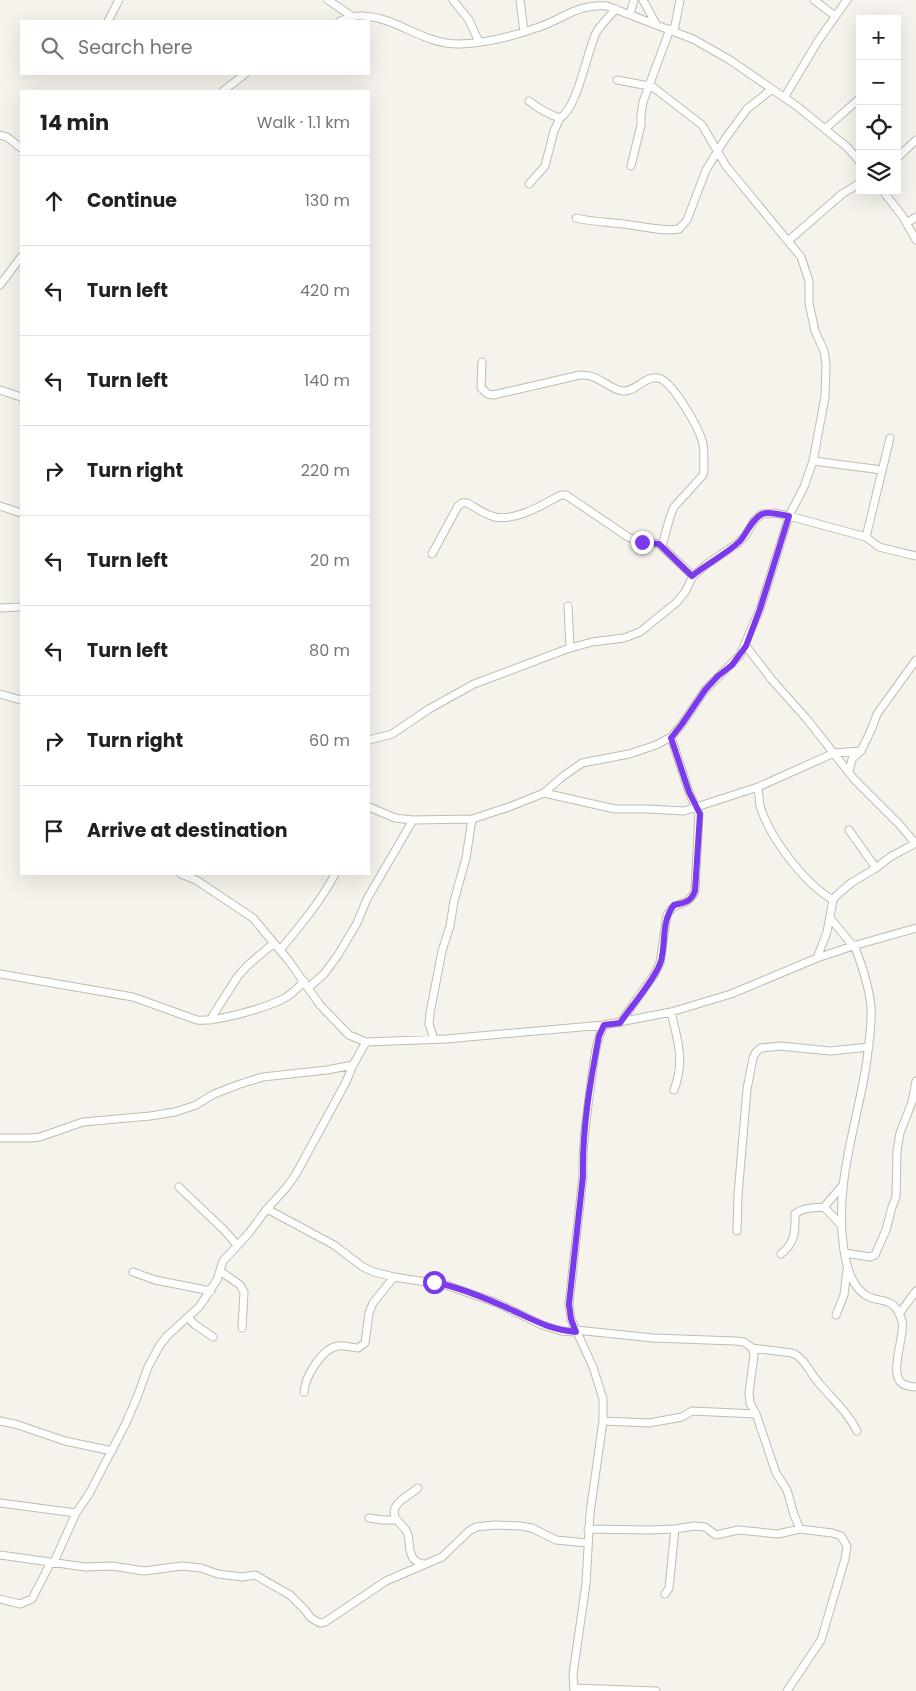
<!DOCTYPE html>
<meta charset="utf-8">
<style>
:root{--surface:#fff;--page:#f2f2f2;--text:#202124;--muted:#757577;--line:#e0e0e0}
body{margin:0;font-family:Poppins,sans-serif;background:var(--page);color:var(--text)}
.controls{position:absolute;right:15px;top:15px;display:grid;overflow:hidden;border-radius:0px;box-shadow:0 5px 20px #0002}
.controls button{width:45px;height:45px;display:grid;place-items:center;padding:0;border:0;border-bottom:1px solid var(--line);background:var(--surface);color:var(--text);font:25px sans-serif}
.stop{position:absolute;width:15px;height:15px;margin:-11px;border:4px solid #7c3aed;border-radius:50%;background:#fff}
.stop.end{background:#7c3aed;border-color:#fff;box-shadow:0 1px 5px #0008}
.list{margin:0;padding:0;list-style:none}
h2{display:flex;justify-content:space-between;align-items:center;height:65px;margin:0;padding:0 20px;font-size:21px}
h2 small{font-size:16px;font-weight:400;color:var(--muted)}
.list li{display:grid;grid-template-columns:32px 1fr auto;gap:15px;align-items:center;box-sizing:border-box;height:90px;padding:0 20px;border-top:1px solid var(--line)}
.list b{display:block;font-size:19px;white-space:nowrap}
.list em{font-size:16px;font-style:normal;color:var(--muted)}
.icon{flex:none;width:28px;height:28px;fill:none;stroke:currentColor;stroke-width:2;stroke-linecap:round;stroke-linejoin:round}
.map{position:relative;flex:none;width:916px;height:1691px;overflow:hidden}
.search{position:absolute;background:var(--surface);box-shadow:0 5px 20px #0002;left:20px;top:20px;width:350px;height:55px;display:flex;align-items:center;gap:12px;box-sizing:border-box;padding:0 18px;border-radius:0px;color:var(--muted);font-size:19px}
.panel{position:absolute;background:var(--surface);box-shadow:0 5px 20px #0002;left:20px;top:90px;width:350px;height:785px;border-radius:0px}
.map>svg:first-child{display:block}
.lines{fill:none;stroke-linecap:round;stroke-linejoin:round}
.street-casing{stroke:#c2bbae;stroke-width:9}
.street{stroke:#fff;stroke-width:7}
.route{stroke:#7c3aed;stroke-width:6}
</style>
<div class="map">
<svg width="916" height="1691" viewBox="0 0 916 1691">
<rect width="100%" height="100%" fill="#f6f3ec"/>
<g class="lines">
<defs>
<path id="street" d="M328,0L353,17
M453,0L469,20L479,42
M520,0L524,32
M643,0L656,24
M814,0L835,16
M630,14L634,0
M108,21L119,0
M340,21C347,19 355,15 362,16C398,17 423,45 460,44C487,43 514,36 539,27C563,19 579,3 607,6L693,39L730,60L798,107L848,148L860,162
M674,31L680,0
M617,80L649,86
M223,91L245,74
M784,98L818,41L847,0
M529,101C539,109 547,114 560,118C577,109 587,52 596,33C601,24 609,17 616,9
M825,129L860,98
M0,135L7,137L21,148
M897,158L916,140
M631,166L641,125V115L643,102L670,29
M529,184L545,166L554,131L560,118
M883,191L903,217L916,240
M576,218C592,222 608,222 624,224C642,226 661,232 679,229L687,220L706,170L725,139L747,109L772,89
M907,223L916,217
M788,241L842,194L860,183
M0,285L21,257
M482,362L481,388L488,394L493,395L580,375C600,374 607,389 623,391C636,392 644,376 658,378C673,381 700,430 703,444C705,453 703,462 704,471L703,475L674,507L670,517L662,546
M0,390L21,397
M813,461L882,470
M0,506L21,513
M866,537L890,438
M432,554L458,506L462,503H467C475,507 485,515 495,517C517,521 542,505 561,495H566L628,537L635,540L659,544L693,576
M568,606L570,648
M0,608L21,607
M746,646L772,680L806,718L854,779L900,825L915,843
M0,694L21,700
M369,740L392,734L429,709L474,684L567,649L592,642L624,638L640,632L677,602L685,592L693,576L707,564L738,543L745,536L754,521L762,514L774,513L789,516L866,537L879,547L916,556
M849,772L852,759L861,751
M758,787C759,793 759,800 760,806C770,838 804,883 833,900
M544,793L615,809H647L684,811L758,787L834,753L861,751L872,728L877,714L916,660
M369,807L395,818L413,820L472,819L509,807L544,793L562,777L582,763L629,754L656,745L671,737L682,724L705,690L740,655L760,609L789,516L804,487L813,461L825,397L826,364L824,351L815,331L809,303V281L801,257L726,166L702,125L649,84
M849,830L876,868
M181,874L196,880L253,918L289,961L320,1005L349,1035L366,1042L446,1039L604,1025L671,1012L731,994L817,958L853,946L916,928
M831,919L853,946
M854,945C862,965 869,986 871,1007C872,1025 869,1042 867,1060C858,1121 835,1181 843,1243C845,1260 849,1283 864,1294C878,1305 894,1293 902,1321C906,1335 886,1378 905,1385C908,1386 913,1387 916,1387
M280,950C300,926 321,901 335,874
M817,958L827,932L833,900L836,896L851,883L876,868L890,857L916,843
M0,974L133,997L197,1020C217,1022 265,1008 283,999C291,995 298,988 304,981
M309,987L324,974L338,955L357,923L367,899L413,820
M671,1012C678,1042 685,1060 674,1090
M210,1020L238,976L248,965L274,943
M620,1023L654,975L660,963L667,915C676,899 688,908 695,891L699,814L689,792L671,737
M434,1039L429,1024L430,1013L442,951L450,926L454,901L466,858L472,819
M0,1138H30L40,1137L83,1122L150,1116L175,1112L196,1105L214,1094L240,1084L263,1077L327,1070L353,1065
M179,1187L225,1231L237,1245
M824,1207L841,1225
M267,1209L334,1245L363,1267L374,1272L394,1277L446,1285L497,1303L542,1325L561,1331L576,1332
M737,1231L738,1195L747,1089L753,1058L756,1052L761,1048L780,1046L830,1051L869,1047
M845,1253L870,1257L875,1255L886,1230L892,1207L896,1197L897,1151L900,1133L912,1102L916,1081
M781,1254C796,1242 795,1231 795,1214C803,1207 814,1208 824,1207L843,1185
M220,1271L240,1285L244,1292L242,1328
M133,1272L155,1280L211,1291
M899,1314L916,1291
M836,1315L844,1295L847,1269
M189,1318L194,1324L213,1337
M576,1330L653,1338L735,1341L744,1342L752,1348L754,1355L749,1393L750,1403L756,1414L776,1473L787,1490L794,1515L800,1529
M752,1348L792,1353C804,1357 810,1373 818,1382C832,1399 847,1411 857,1431
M304,1392C305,1377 322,1348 338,1346C344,1345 352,1348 358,1348L365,1343L369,1313L373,1303L394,1277
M0,1421L18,1425L65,1441L112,1451
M603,1421L649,1423L682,1417L692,1411L756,1414
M418,1488C411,1494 398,1500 395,1508C391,1519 402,1523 407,1532C411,1540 407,1550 413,1558C415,1562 419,1563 423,1564
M0,1503L76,1513
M369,1518L382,1520H396
M588,1529L649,1530L675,1529L694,1526L705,1527L716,1535L738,1530L778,1534L800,1529L832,1533L841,1536L847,1546L845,1559L821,1640L787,1691
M0,1555L85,1567L112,1566L144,1571L182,1566L201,1568L218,1574L242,1577L255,1575L290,1595L305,1610L311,1618L320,1623L325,1622L386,1581L442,1557L469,1531L476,1527L495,1525L521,1526L532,1528L556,1540L587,1543
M54,1562L76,1513L89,1494L126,1423L138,1395L148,1367L160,1345L167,1336L199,1307L217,1280L223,1261L249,1233L266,1210L286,1188L296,1174L346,1082L353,1065L366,1042
M665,1594L669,1588L675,1529
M0,1599L20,1604L32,1599L51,1562
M574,1688L656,1691
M574,1691L573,1674L586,1584L590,1513L603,1421V1399L593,1367L571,1319L569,1304L583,1176C582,1144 587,1114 591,1082C594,1063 595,1043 604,1025"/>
</defs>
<use href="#street" class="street-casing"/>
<use href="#street" class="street"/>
</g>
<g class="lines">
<path class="route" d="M434,1282C462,1288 488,1299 514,1311C538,1322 549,1329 576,1332L571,1319L569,1304L583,1176C582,1130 590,1082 599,1036L604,1025L620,1023C630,1008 656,978 661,961C666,943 661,921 674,905C684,903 691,902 695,891L700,814L689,792L671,738L682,724L705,690L718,676L732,665L746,646L760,609L789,516C781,515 770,511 762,514C752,519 747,533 740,541C728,553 706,564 692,576L659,544L642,542"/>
</g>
</svg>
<div class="controls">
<button>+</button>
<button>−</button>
<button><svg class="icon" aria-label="locate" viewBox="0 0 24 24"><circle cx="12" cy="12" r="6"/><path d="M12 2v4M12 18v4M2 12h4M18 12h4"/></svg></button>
<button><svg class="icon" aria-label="layers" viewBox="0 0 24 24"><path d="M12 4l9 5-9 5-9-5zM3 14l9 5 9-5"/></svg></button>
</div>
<div class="stop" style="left:434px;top:1282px"></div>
<div class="stop end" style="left:642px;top:542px"></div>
<div class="search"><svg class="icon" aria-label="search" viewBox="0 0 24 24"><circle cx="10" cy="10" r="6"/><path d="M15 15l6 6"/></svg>Search here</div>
<section class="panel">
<h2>14 min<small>Walk · 1.1 km</small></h2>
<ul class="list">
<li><svg class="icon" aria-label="ahead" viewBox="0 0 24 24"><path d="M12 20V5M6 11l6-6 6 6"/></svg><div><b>Continue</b></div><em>130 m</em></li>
<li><svg class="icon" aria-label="left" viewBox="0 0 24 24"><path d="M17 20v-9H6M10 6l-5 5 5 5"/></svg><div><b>Turn left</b></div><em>420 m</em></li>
<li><svg class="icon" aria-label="left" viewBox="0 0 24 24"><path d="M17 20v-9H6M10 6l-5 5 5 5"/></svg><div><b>Turn left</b></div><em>140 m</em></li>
<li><svg class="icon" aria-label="right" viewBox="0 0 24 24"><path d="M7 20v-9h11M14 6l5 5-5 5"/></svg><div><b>Turn right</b></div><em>220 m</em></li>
<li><svg class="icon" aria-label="left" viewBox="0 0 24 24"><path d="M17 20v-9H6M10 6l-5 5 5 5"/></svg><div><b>Turn left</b></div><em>20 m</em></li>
<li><svg class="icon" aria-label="left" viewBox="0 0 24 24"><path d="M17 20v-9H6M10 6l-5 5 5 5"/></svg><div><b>Turn left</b></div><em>80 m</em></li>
<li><svg class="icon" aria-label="right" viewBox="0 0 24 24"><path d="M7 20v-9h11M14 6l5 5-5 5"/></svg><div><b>Turn right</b></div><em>60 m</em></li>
<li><svg class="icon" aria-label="arrive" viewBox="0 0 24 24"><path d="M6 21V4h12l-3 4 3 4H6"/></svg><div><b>Arrive at destination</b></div></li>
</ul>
</section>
</div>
